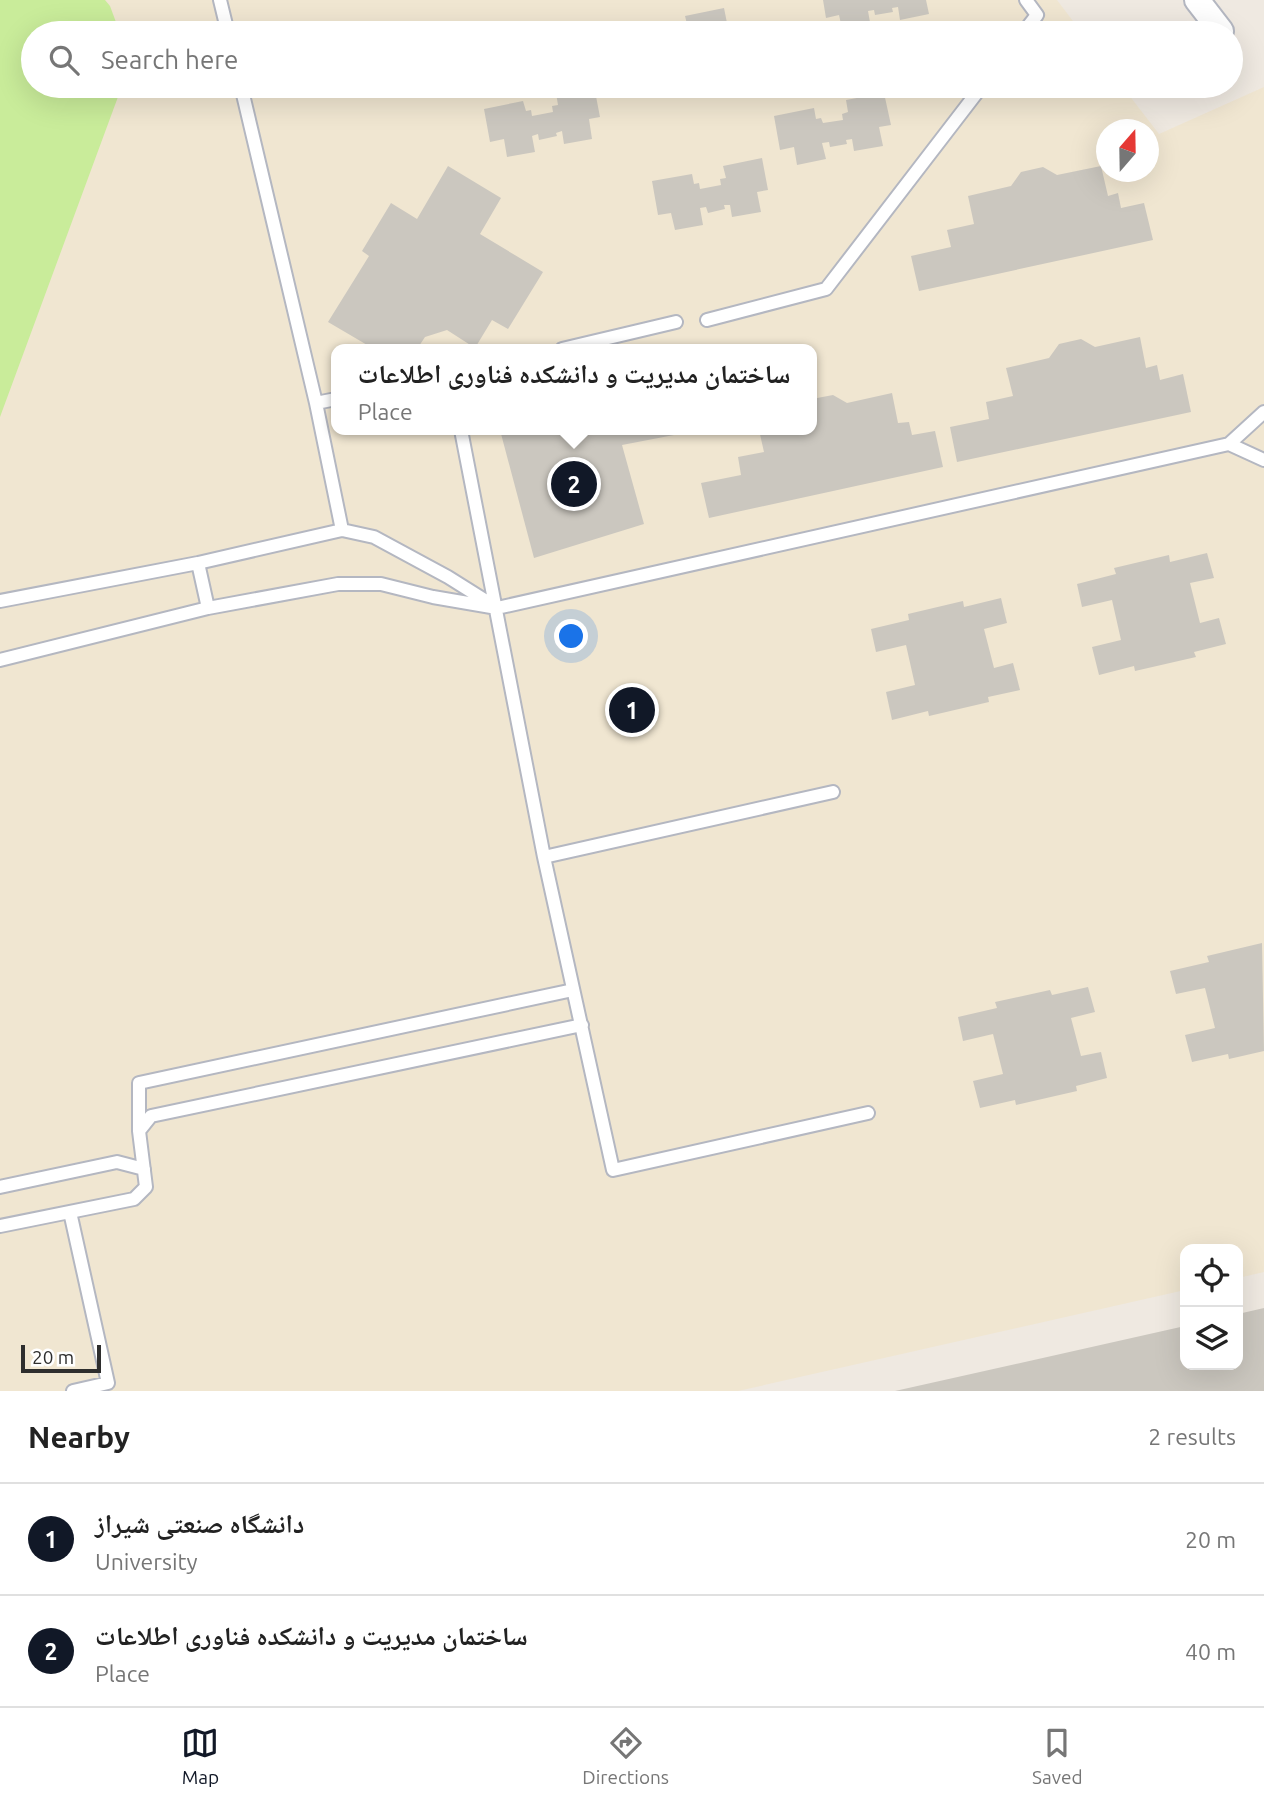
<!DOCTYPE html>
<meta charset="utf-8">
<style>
:root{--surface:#fff;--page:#f6f6f6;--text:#222;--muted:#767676;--line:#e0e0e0;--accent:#111827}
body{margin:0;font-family:Ubuntu,"Noto Naskh Arabic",sans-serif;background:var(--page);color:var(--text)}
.controls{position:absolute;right:21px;bottom:21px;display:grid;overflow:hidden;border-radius:14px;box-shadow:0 7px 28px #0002}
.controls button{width:63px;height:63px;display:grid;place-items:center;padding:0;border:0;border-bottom:2px solid var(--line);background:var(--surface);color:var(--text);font:35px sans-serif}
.compass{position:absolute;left:1096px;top:119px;width:63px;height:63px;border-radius:50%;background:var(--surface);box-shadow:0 7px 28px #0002;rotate:20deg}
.scale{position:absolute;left:21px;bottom:18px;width:80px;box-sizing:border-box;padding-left:7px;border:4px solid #2e2e2e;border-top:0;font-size:19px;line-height:24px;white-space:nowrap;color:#2e2e2e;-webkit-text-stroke:5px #fff;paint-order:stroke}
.you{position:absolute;left:572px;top:637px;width:24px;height:24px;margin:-18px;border:5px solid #fff;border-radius:50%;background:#1a73e8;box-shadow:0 0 0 10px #1a73e833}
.badge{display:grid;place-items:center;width:46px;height:46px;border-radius:50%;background:var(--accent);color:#fff;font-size:23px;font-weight:700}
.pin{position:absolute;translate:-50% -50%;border:4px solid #fff;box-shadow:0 2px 7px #0006}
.popup{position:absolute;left:331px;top:344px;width:486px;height:91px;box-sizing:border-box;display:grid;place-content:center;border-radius:14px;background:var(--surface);filter:drop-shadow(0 2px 5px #0005);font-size:23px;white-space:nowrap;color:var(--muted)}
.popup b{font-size:26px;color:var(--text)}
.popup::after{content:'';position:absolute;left:50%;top:100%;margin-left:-14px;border:14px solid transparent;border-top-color:var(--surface)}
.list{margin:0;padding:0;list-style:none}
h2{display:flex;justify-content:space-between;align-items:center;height:91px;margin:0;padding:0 28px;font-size:30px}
h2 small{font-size:23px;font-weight:400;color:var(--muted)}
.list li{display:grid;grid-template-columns:46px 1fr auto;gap:21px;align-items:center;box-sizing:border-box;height:112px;padding:0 28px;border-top:2px solid var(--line)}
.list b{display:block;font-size:26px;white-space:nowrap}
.list p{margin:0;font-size:23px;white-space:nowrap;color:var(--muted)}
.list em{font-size:23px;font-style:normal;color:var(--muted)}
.icon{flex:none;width:38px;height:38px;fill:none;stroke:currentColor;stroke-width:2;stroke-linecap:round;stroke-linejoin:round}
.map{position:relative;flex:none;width:1264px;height:1391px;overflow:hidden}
.search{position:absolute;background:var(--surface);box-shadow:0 7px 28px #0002;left:21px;right:21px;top:21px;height:77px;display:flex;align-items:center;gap:18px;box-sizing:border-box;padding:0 24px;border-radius:38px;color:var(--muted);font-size:26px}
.sheet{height:315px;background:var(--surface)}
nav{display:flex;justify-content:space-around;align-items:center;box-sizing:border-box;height:98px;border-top:2px solid var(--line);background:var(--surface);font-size:19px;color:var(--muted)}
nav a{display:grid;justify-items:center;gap:4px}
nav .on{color:var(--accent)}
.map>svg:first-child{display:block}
.education{fill:#f0e6d1;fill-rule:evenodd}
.pitch{fill:#c9ec9a}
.building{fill:#cbc7bf}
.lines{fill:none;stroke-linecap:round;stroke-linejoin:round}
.service-casing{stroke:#b4b7c1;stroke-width:16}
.minor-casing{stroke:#b4b7c1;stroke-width:28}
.service{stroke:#fff;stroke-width:12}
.minor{stroke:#fff;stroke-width:24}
</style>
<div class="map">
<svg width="1264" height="1391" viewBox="0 0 1264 1391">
<rect width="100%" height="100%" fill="#efe9e1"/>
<path class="education" d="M0,0H1057L1082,33H33V86H1122L1159,134L1264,87V1272L1238,1278V1249H1185V1290L738,1391H0ZM1106,130H1148V172H1106ZM336,349H812V430H336Z"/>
<path class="pitch" d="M0,0H105L110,6L120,33H33V86H122L0,417Z"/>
<path class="building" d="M823,0H926L929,14L900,20L898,7L892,8L893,12L875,15L874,10L868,11L871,28L843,33L839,15L826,18Z
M724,8L729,33H683L682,29L688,28L685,16Z
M653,24L655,33H611V32Z
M594,86L600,117L589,119L592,139L564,144L562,131L556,133L557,136L539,140L538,134L532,136L535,152L507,157L504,139L490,142L484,109L523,101L526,111L531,110L532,116L553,112L552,106L558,105L556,93Z
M884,93L891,125L879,127L883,146L854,151L852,139L846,140L847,144L830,147L829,142L822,143L826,159L797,165L794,147L780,150L774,116L814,108L816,119L821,118L823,123L843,120L842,114L848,112L846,100Z
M762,158L768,190L757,192L761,212L732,217L730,205H724L725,209L708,213L706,207L700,208L703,225L675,230L671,213L658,215L652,181L692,174L694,184L699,183L700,189L721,185L720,179L726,178L723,166Z
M448,166L501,198L480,234L543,272L508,329L492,320L475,348L447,330L425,337L417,349H402L395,345L393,349H374L328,322L369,256L362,251L391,203L417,219Z
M1101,166L1108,196L1118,193L1121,208L1144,203L1153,240L919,291L911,256L951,247L947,230L974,224L968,196L1011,186L1021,172L1043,167L1057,175Z
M1140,337L1146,368L1157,365L1160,380L1183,374L1191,412L957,462L950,427L989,419L986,402L1013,396L1006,368L1049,358L1059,344L1081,339L1095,347Z
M892,393L898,423L909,422L912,435L935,431L943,467L709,518L701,483L741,475L738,457L764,452L759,430H812V399L833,395L847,403Z
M500,430H673L674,435L622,445L644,524L534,558Z
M1207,553L1214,578L1190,583L1200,623L1219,618L1226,644L1194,652L1196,657L1135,671L1134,666L1099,675L1092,647L1121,640L1112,600L1082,607L1077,584L1116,574L1114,568L1169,555L1170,562Z
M1001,598L1007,623L984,629L994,668L1013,663L1020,690L988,697L989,702L929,716L928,711L892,720L886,692L915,685L906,645L876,652L871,629L909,620L908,614L963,601L964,607Z
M1262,943L1264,1051L1229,1059L1228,1054L1192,1062L1185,1035L1215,1028L1205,988L1176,994L1170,971L1209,962L1207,956Z
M1088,987L1095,1012L1071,1018L1081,1056L1101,1052L1107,1078L1076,1086L1077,1091L1016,1105L1015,1100L980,1108L973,1081L1003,1074L993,1034L963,1041L958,1017L997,1008L995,1002L1050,990L1052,995Z
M1264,1308V1391H895L1185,1326V1365H1238V1314Z"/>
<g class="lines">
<defs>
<path id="service" d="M220,0L228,33
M1023,33L1037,15L1026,0
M241,86L316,403L342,530
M707,320L826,289L982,86
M562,349L676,322
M316,403L336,399
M461,430L544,857L613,1170L868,1113
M1229,444L1264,460
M198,563L208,608
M0,601L198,563L342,530L374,537L448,577L491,604
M0,660L208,608L338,584H381L433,597L497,608L1229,444L1264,412
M544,857L833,792
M139,1131V1083L573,990
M0,1187L117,1162L144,1169
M70,1212L108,1383L73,1391
M0,1226L134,1199L146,1187L139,1131L151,1116L582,1025"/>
<path id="minor" d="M1197,0L1221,31"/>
</defs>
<use href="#service" class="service-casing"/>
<use href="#minor" class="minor-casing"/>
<use href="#service" class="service"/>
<use href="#minor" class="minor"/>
</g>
</svg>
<div class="controls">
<button><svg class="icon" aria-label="locate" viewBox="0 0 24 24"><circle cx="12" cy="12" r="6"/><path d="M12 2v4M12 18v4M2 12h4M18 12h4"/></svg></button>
<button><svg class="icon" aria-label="layers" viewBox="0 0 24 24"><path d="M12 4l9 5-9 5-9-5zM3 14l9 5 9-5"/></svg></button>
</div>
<svg class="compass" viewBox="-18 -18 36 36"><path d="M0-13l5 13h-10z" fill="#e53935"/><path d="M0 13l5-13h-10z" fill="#767676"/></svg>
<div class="scale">20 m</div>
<div class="you"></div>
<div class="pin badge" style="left:632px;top:710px">1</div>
<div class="pin badge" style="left:574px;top:484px">2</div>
<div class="popup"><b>ساختمان مدیریت و دانشکده فناوری اطلاعات</b>Place</div>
<div class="search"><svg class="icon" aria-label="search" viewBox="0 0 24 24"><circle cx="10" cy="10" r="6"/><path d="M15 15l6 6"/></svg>Search here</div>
</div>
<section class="sheet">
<h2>Nearby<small>2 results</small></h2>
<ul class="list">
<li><span class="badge">1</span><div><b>دانشگاه صنعتی شیراز</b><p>University</p></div><em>20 m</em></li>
<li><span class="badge">2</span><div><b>ساختمان مدیریت و دانشکده فناوری اطلاعات</b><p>Place</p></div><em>40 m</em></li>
</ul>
</section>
<nav>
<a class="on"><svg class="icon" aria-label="map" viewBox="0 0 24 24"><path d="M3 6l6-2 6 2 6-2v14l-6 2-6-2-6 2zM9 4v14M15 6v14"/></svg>Map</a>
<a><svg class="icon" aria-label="directions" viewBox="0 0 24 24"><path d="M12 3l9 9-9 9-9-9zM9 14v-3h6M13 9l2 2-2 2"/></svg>Directions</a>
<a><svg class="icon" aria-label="saved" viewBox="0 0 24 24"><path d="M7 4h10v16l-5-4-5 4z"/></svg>Saved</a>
</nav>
